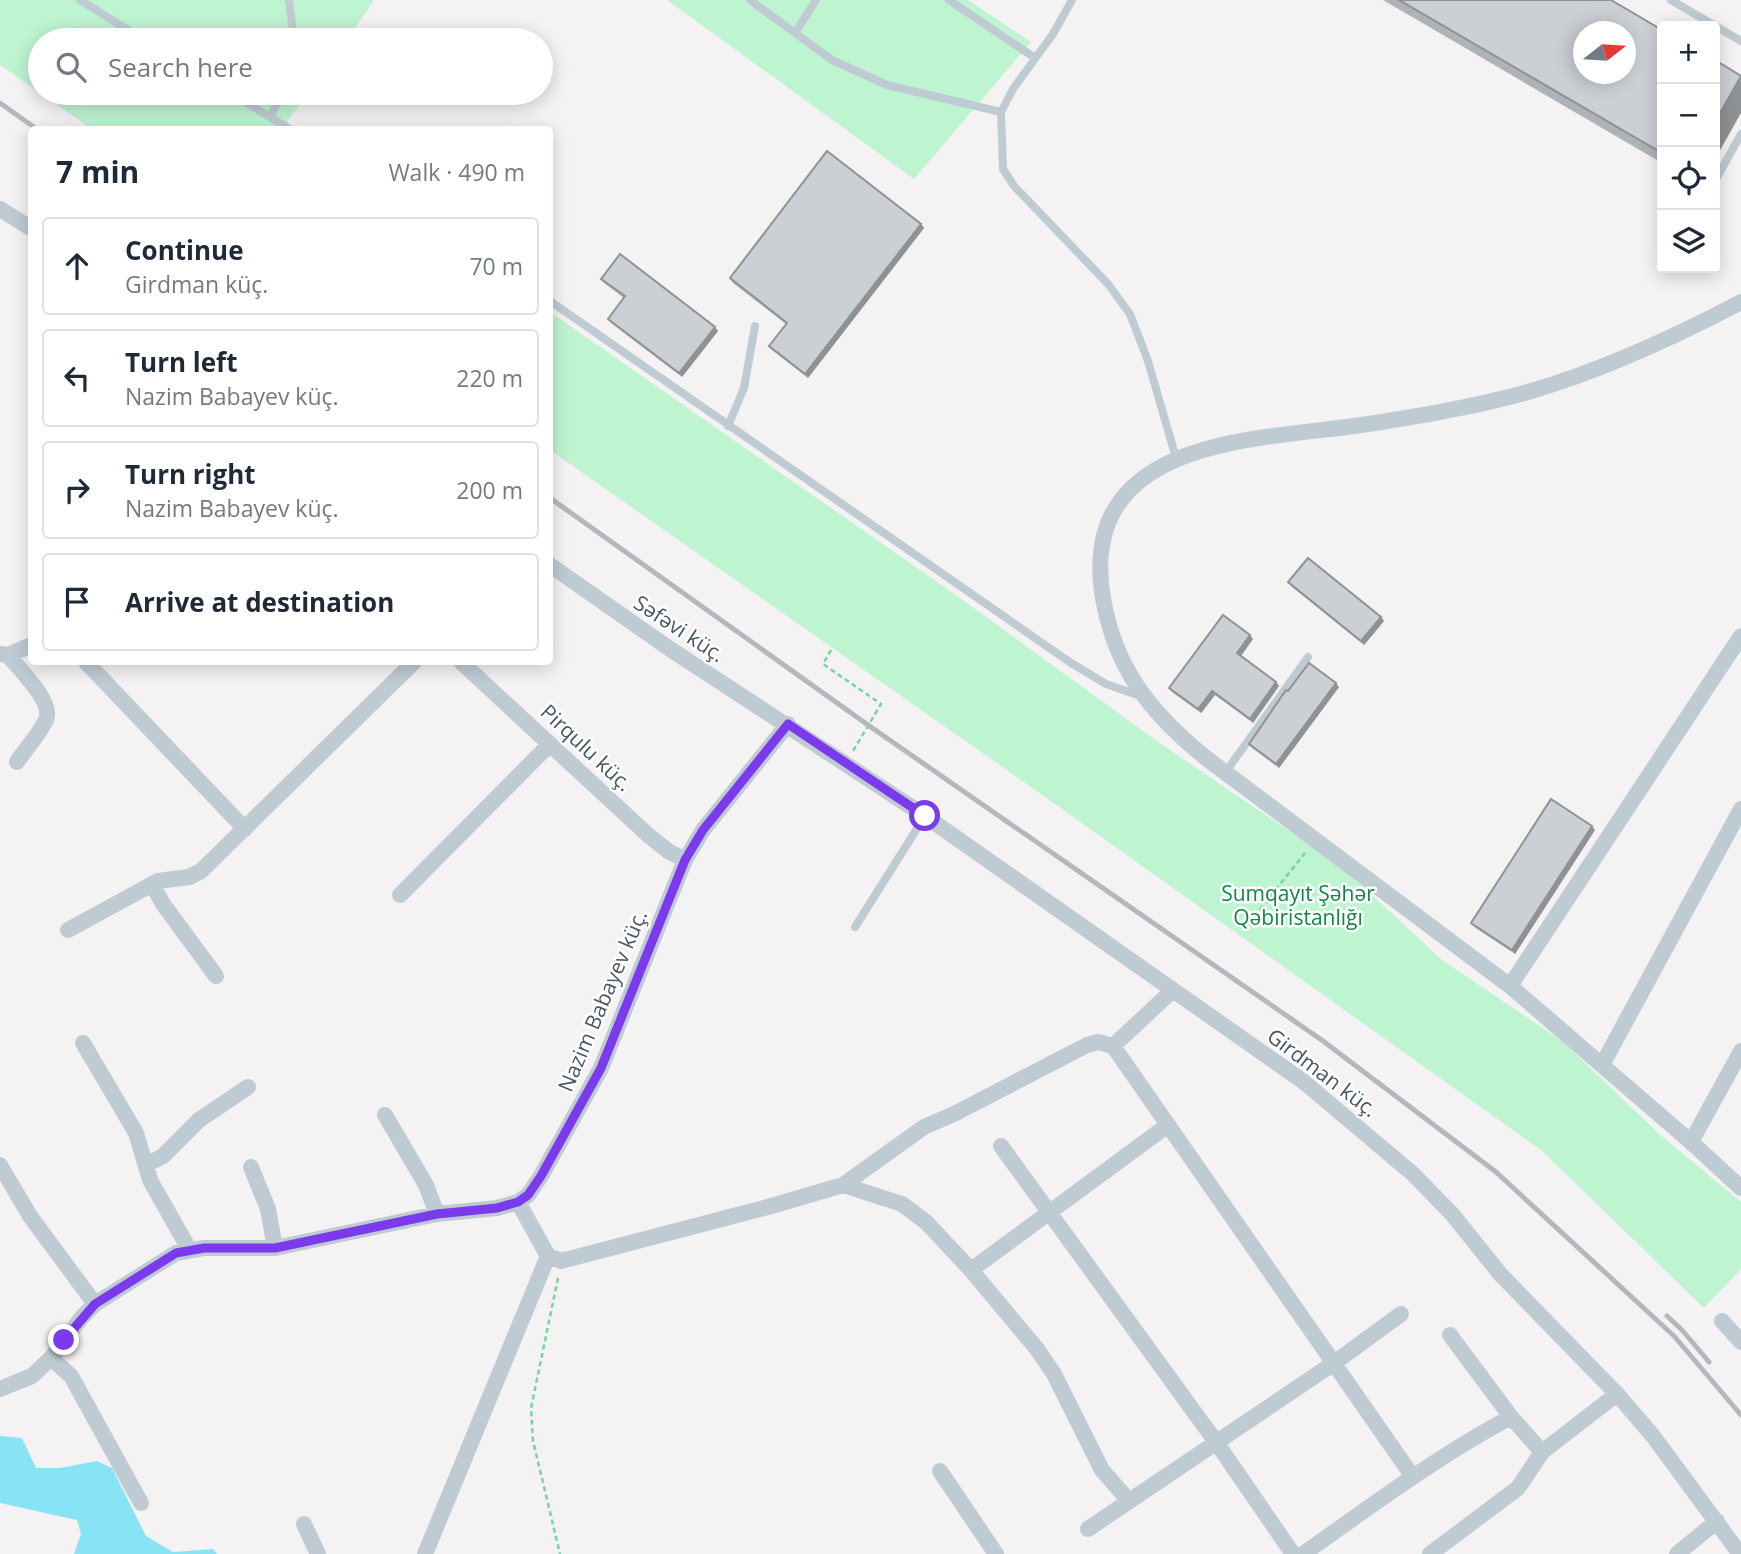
<!DOCTYPE html>
<meta charset="utf-8">
<style>
:root{--surface:#fff;--page:#f2f2f3;--text:#1f2937;--muted:#747a83;--line:#e0e1e3}
body{margin:0;font-family:"Open Sans",sans-serif;background:var(--page);color:var(--text)}
.controls{position:absolute;right:21px;top:21px;display:grid;overflow:hidden;border-radius:7px;box-shadow:0 4px 18px #0003}
.controls button{width:63px;height:63px;display:grid;place-items:center;padding:0;border:0;border-bottom:2px solid var(--line);background:var(--surface);color:var(--text);font:35px sans-serif}
.compass{position:absolute;left:1573px;top:21px;width:63px;height:63px;border-radius:50%;background:var(--surface);box-shadow:0 4px 18px #0003;rotate:73deg}
.stop{position:absolute;width:21px;height:21px;margin:-16px;border:5px solid #7c3aed;border-radius:50%;background:#fff}
.stop.end{background:#7c3aed;border-color:#fff;box-shadow:0 2px 7px #0008}
.list{margin:0;padding:0;list-style:none}
h2{display:flex;justify-content:space-between;align-items:center;height:91px;margin:0;padding:0 28px;font-size:30px}
h2 small{font-size:23px;font-weight:400;color:var(--muted)}
.list li{display:grid;grid-template-columns:46px 1fr auto;gap:21px;align-items:center;box-sizing:border-box;height:98px;margin:0 14px 14px;padding:0 14px;border:2px solid var(--line);border-radius:7px}
.list b{display:block;font-size:26px;white-space:nowrap}
.list p{margin:0;font-size:23px;white-space:nowrap;color:var(--muted)}
.list em{font-size:23px;font-style:normal;color:var(--muted)}
.icon{flex:none;width:38px;height:38px;fill:none;stroke:currentColor;stroke-width:2;stroke-linecap:round;stroke-linejoin:round}
.map{position:relative;flex:none;width:1741px;height:1554px;overflow:hidden}
.search{position:absolute;background:var(--surface);box-shadow:0 4px 18px #0003;left:28px;top:28px;width:525px;height:77px;display:flex;align-items:center;gap:18px;box-sizing:border-box;padding:0 24px;border-radius:38px;color:var(--muted);font-size:26px}
.panel{position:absolute;background:var(--surface);box-shadow:0 4px 18px #0003;left:28px;top:126px;width:525px;height:539px;border-radius:7px}
.map>svg:first-child{display:block}
.green{fill:#bff4d1}
.water{fill:#88e3f5}
.lines{fill:none;stroke-linecap:round;stroke-linejoin:round}
.path{stroke:#73d6a1;stroke-width:2.5;stroke-dasharray:5 3.5;stroke-linecap:butt}
.lane{stroke:#bfcbd3;stroke-width:8}
.street{stroke:#bfcbd3;stroke-width:16}
.rail{stroke:#b4b8bd;stroke-width:5}
.wall{fill:#afb3b7}
.shaded-wall{fill:#8f9295}
.building{fill:#ccd0d5;stroke:#8f9295;stroke-width:2;fill-rule:evenodd}
.route{stroke:#7c3aed;stroke-width:9}
.labels{text-anchor:middle;stroke-width:5;stroke-linejoin:round;paint-order:stroke}
.street-label{font-size:21px;fill:#485762;stroke:#fff}
.park-label{font-size:21px;fill:#0f8845;stroke:#fff}
</style>
<div class="map">
<svg width="1741" height="1554" viewBox="0 0 1741 1554">
<rect width="100%" height="100%" fill="#f5f2f3"/>
<path class="green" d="M0,0H374L347,40H40V93H308L284,126L288,129H92L0,65Z
M667,0H968L1031,42L914,179Z
M550,312L960,598L1161,744L1342,867L1442,960L1562,1041L1658,1133L1741,1202V1269L1704,1308L1541,1150L1041,794L550,450Z"/>
<path class="water" d="M0,1436L22,1438L36,1468H60L97,1461L112,1468L146,1536L173,1552L213,1549L217,1554H74L81,1534L77,1520L0,1503Z"/>
<g class="lines">
<path class="path" d="M831,650L823,664L881,704L853,751
M1249,923L1305,853
M558,1278L531,1408L533,1441L560,1554"/>
<path class="lane" d="M80,0L144,40
M289,0L294,40
M750,0L832,60L887,85L1001,112
M949,0L1035,58
M1072,0L1053,34L1013,89L1001,112L1003,169L1014,186L1108,284L1130,314L1148,361L1176,458
M1671,0L1741,41
M795,33L816,0
M231,93L291,130
M270,117L283,93
M1715,181L1741,134
M550,301L1071,663L1106,684L1143,697
M728,426L744,388L755,326
M1225,773L1308,657
M855,927L925,816"/>
<path class="street" d="M0,209L32,229
M1741,302C1669,340 1595,374 1517,395C1464,409 1409,418 1355,426C1252,440 1081,440 1102,592C1113,666 1149,712 1206,758L1510,986L1691,1142L1741,1188
M550,565L670,649L925,816L1304,1082L1413,1174L1452,1214L1501,1275L1617,1394L1653,1436L1740,1554
M1,654L8,655L32,645
M8,655C19,669 54,702 46,720C39,735 26,748 17,762
M86,662L245,829
M461,662L648,835L668,851L685,860
M152,884L163,904L216,976
M400,895L550,744
M68,930L158,881L189,877L201,871L414,662
M1510,986L1741,636
M83,1043L136,1133L150,1180L189,1249
M1113,1046L1173,990
M1602,1065L1741,809
M385,1115L426,1185L437,1214
M1691,1142L1741,1051
M1001,1146L1216,1442L1293,1554
M0,1165L30,1216L95,1304
M146,1165L163,1156L199,1120L248,1087
M251,1167L268,1209L275,1248
M843,1185L902,1204L926,1222L971,1270L1037,1349L1054,1374L1102,1470L1129,1501
M518,1202L548,1256L561,1261L768,1207L843,1185L924,1127L954,1114L1087,1045L1098,1042L1113,1046L1413,1477
M971,1270L1168,1125
M1722,1321L1741,1342
M1450,1335L1511,1417
M51,1358L71,1376L141,1503
M0,1389L32,1376L51,1358L82,1317L95,1304L176,1253L204,1248H275L437,1214L497,1208L518,1202L528,1195L541,1176L601,1068L685,860L703,830L788,724
M940,1471L996,1554
M304,1524L318,1554
M1088,1529L1334,1363L1401,1314
M425,1554L548,1256
M1303,1554C1371,1506 1438,1456 1511,1417L1542,1452L1617,1394
M1430,1554L1518,1488L1542,1452
M1677,1554L1717,1521"/>
<path class="rail" d="M0,103L38,130
M550,498L868,725L1323,1041L1496,1172L1674,1336L1741,1415
M1667,1316L1682,1330L1709,1362"/>
</g>
<path class="wall" d="M1383,0H1611L1662,30V163Z
M921,224L924,228L808,378L772,350L769,346L786,324L733,283L730,278Z
M601,279L718,331L682,377L611,323L608,319L624,298L604,283Z
M1288,582L1381,617L1384,621L1364,645L1291,586Z
M1253,639L1241,656L1276,682L1279,686L1253,723L1215,695L1201,713L1172,692L1169,688Z
M1339,687L1279,768L1252,748L1249,744L1288,691Z
M1595,830L1515,954L1474,927L1471,923Z"/>
<path class="shaded-wall" d="M1741,77V113L1715,159V122Z
M921,224L924,228L808,378L805,374Z
M715,327L718,331L682,377L679,373Z
M1381,617L1384,621L1364,645L1361,641Z
M1250,635L1253,639L1240,657L1237,653Z
M1276,682L1279,686L1253,723L1250,719Z
M1336,683L1339,687L1279,768L1276,764Z
M1212,691L1215,695L1201,713L1198,709Z
M1592,826L1595,830L1515,954L1512,950Z"/>
<path class="building" d="M1399,0H1611L1662,30V153ZM1584,32H1626V74H1584Z
M1715,60L1741,76L1715,122Z
M827,151L921,224L805,374L769,346L787,323L730,278Z
M620,254L715,327L679,373L608,319L625,296L601,279Z
M1308,558L1381,617L1361,641L1288,582Z
M1223,615L1250,635L1237,653L1276,682L1250,719L1212,691L1198,709L1169,688Z
M1309,663L1336,683L1276,764L1249,744L1286,690L1288,691Z
M1551,799L1592,826L1512,950L1471,923Z"/>
<g class="lines">
<path class="route" d="M64,1340L95,1304L176,1253L204,1248H275L437,1214L497,1208L518,1202L528,1195L541,1176L601,1068L685,860L703,830L788,724L925,816"/>
</g>
<g class="labels">
<g class="street-label">
<text transform="translate(679 629) rotate(33)" y="7">Səfəvi küç.</text>
<text transform="translate(586 748) rotate(43)" y="7">Pirqulu küç.</text>
<text transform="translate(603 1001) rotate(-67)" y="7">Nazim Babayev küç.</text>
<text transform="translate(1322 1073) rotate(37)" y="7">Girdman küç.</text>
</g>
<g class="park-label">
<text x="1298" y="901">Sumqayıt Şəhər<tspan x="1298" dy="24">Qəbiristanlığı</tspan></text>
</g>
</g>
</svg>
<div class="controls">
<button>+</button>
<button>−</button>
<button><svg class="icon" aria-label="locate" viewBox="0 0 24 24"><circle cx="12" cy="12" r="6"/><path d="M12 2v4M12 18v4M2 12h4M18 12h4"/></svg></button>
<button><svg class="icon" aria-label="layers" viewBox="0 0 24 24"><path d="M12 4l9 5-9 5-9-5zM3 14l9 5 9-5"/></svg></button>
</div>
<svg class="compass" viewBox="-18 -18 36 36"><path d="M0-13l5 13h-10z" fill="#e53935"/><path d="M0 13l5-13h-10z" fill="#747a83"/></svg>
<div class="stop" style="left:925px;top:816px"></div>
<div class="stop end" style="left:64px;top:1340px"></div>
<div class="search"><svg class="icon" aria-label="search" viewBox="0 0 24 24"><circle cx="10" cy="10" r="6"/><path d="M15 15l6 6"/></svg>Search here</div>
<section class="panel">
<h2>7 min<small>Walk · 490 m</small></h2>
<ul class="list">
<li><svg class="icon" aria-label="ahead" viewBox="0 0 24 24"><path d="M12 20V5M6 11l6-6 6 6"/></svg><div><b>Continue</b><p>Girdman küç.</p></div><em>70 m</em></li>
<li><svg class="icon" aria-label="left" viewBox="0 0 24 24"><path d="M17 20v-9H6M10 6l-5 5 5 5"/></svg><div><b>Turn left</b><p>Nazim Babayev küç.</p></div><em>220 m</em></li>
<li><svg class="icon" aria-label="right" viewBox="0 0 24 24"><path d="M7 20v-9h11M14 6l5 5-5 5"/></svg><div><b>Turn right</b><p>Nazim Babayev küç.</p></div><em>200 m</em></li>
<li><svg class="icon" aria-label="arrive" viewBox="0 0 24 24"><path d="M6 21V4h12l-3 4 3 4H6"/></svg><div><b>Arrive at destination</b></div></li>
</ul>
</section>
</div>
